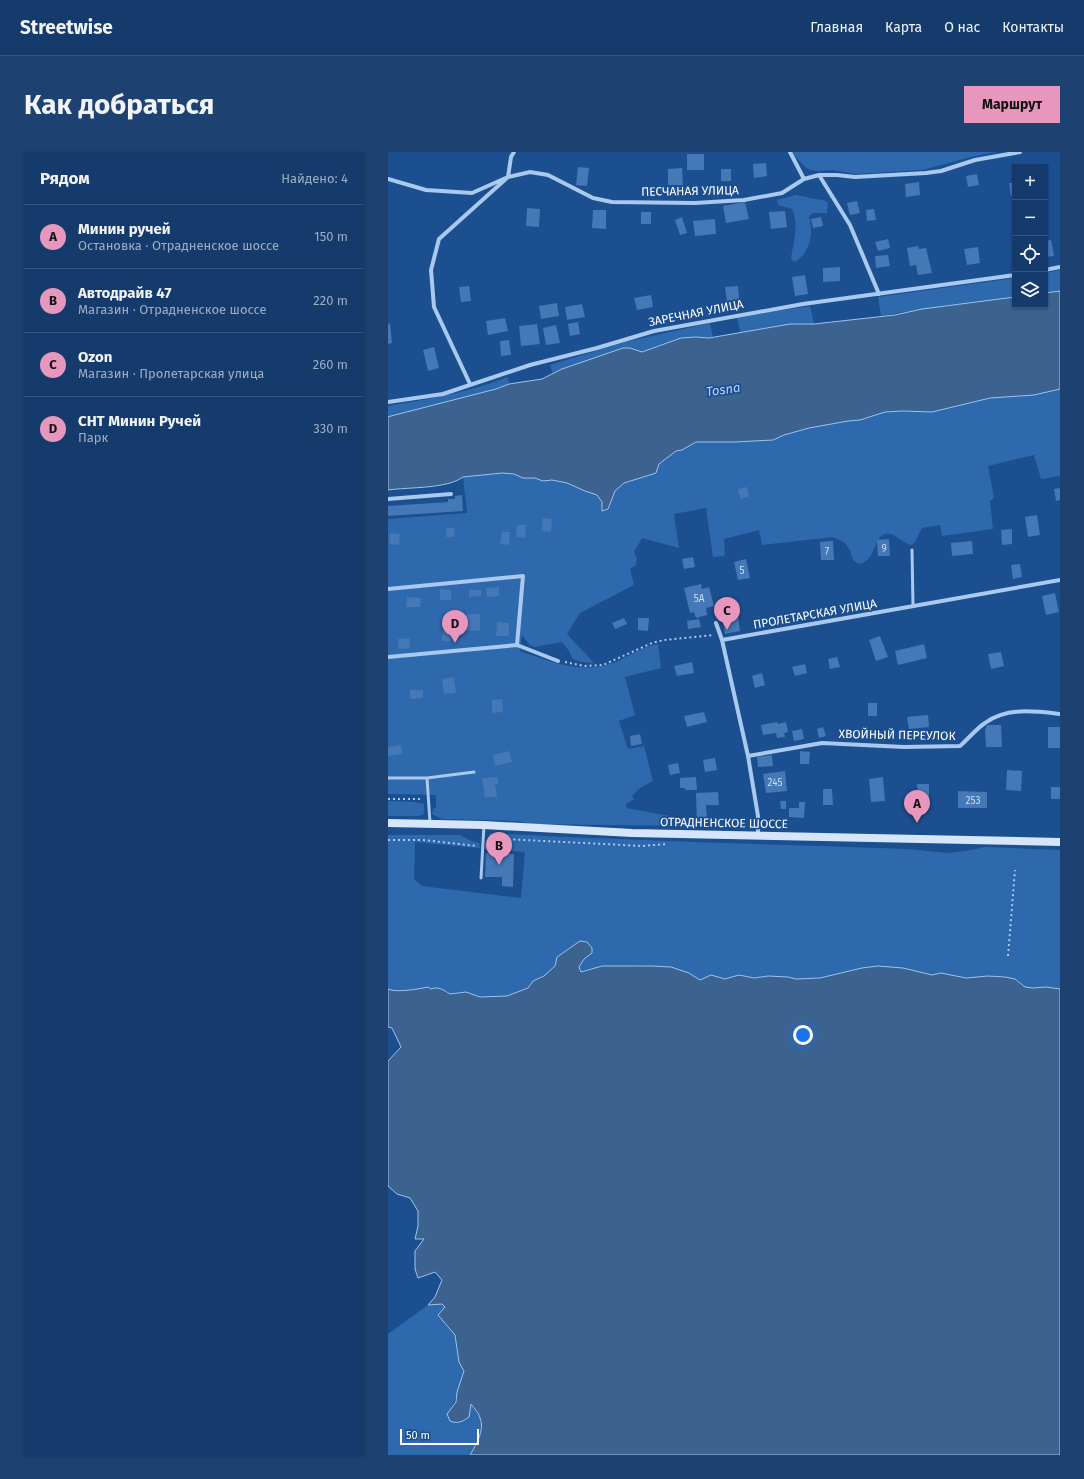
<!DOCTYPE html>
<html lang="ru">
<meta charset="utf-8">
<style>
:root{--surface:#143b6b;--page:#1d4271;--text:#f1f3f6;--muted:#9dadc1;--line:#33557e;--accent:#e797bd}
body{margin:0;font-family:"Fira Sans",sans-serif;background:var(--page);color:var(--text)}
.controls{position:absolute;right:12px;top:12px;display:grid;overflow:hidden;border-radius:0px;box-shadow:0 1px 3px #0004}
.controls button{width:36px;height:36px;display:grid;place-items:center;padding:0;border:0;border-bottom:1px solid var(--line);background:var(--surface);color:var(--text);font:20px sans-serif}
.scale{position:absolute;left:12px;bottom:10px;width:79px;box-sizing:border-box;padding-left:4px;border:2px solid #fff;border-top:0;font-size:11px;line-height:14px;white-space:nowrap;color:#fff;-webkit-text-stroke:3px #1b4f8f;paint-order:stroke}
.you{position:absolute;left:415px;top:883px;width:14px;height:14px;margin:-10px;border:3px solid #fff;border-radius:50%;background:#1a73e8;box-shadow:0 0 0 6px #1a73e833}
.badge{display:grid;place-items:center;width:26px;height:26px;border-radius:50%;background:var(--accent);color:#111;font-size:13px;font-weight:700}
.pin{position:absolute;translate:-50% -33px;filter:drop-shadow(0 1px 2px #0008)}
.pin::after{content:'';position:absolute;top:21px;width:14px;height:12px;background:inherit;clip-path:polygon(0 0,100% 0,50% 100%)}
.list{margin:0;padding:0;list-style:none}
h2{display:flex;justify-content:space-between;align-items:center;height:52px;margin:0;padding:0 16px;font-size:17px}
h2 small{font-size:13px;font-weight:400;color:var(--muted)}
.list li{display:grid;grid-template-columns:26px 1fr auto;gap:12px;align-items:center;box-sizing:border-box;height:64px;padding:0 16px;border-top:1px solid var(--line)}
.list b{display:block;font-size:15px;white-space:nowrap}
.list p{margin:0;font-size:13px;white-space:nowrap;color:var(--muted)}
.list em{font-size:13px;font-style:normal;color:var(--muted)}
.icon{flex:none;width:22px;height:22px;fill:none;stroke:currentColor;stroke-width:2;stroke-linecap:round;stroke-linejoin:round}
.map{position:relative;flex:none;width:672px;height:1303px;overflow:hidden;border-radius:0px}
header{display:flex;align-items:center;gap:24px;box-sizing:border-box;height:56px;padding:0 20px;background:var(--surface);border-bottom:1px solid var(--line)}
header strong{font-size:19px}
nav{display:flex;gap:22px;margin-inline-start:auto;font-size:14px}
.intro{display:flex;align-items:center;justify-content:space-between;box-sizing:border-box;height:96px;padding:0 24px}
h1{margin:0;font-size:28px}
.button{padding:10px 18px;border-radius:0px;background:var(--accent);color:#111;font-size:14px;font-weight:700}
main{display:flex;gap:24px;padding:0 24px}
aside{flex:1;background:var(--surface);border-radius:0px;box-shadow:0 1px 3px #0004}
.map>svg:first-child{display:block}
.green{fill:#2e69ad}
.water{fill:#3c6290;stroke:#9cc4f0}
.building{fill:#4478b7}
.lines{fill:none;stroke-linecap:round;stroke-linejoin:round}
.path{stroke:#a9c9ee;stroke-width:2;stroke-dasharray:2 3;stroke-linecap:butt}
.lane{stroke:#a9c9ee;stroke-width:3}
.street{stroke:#a9c9ee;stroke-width:4}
.secondary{stroke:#d6e6fa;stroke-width:8}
.labels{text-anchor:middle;stroke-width:3.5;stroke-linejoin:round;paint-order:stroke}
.number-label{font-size:10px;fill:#d0dded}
.street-label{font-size:12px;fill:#fff;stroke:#1b4f8f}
.water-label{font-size:13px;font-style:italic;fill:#b5d3f5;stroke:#1b4f8f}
</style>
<header>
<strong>Streetwise</strong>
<nav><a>Главная</a><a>Карта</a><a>О нас</a><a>Контакты</a></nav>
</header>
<div class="intro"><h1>Как добраться</h1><a class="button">Маршрут</a></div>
<main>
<aside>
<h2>Рядом<small>Найдено: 4</small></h2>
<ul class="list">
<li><span class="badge">A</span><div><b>Минин ручей</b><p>Остановка · Отрадненское шоссе</p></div><em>150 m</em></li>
<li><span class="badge">B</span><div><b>Автодрайв 47</b><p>Магазин · Отрадненское шоссе</p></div><em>220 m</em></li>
<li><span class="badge">C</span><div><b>Ozon</b><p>Магазин · Пролетарская улица</p></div><em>260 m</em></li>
<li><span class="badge">D</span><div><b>СНТ Минин Ручей</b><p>Парк</p></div><em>330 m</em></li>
</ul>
</aside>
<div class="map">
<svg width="672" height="1303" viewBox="0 0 672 1303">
<rect width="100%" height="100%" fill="#1b4f8f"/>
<path class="green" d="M405,0H608L587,4L534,18L467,22L444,18L431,19L422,18L417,15L407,4Z
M408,43C418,44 426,48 436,48L440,51L439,61H425L421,64C422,68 423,73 423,77C424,88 417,107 406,110L403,106C406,88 411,74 404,57L390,53L389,48Z
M672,118V139L657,141V121Z
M627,126V145L534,157L493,164L490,145Z
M422,154L426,172H402L352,180L349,165Z
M322,171L325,185L321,186L308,185L293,186L254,200L242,196L174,217L165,222L162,213L237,190Z
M120,225L121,232L108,237L0,265V254C41,247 82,240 120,225Z
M672,237V324L653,327L646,303L600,314L606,346L602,349L605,377L554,384L552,373L534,376L527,390L523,393C515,391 511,385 503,382C490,379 488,395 483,403C481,407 477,409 474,412L469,411L465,408L462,398L456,390L445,385L374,393L371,378L336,387L337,404L325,405L318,356L286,362L291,396L254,386L246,400L249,407L248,413L242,417L246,433L192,461L179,482L206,511L194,510L185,507L181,499L174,490L147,495L142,493L134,483L132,499C163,510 195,523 228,510C241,504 256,494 270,492L273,516L237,525L247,563L231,569L240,597L256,594L265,629L252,636L244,644L246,647L238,652V656L298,667L306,674L143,672L129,669L54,667L44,662L45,657L48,655V643L0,642V367L79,361L75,325L114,321L126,322L135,326H147L155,329L164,328L179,331L197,339L209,343L214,350V359L220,357L227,339L236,331L268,321L271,312L288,299L294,298L308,290H347L385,288L396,283L421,276L460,269L472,268L497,260L515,259L544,260L602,246L646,243Z
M0,649L25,650L36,652V662L31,664H0Z
M102,681C241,689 380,692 520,697L560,701L578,699L597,695L672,698V837L658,835L645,836L637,835L630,828L600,824L578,826L553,821L544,823L515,816L490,814L474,816L432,826L408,827L400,825L380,824L366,826L351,823L337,827L323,823L312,828C280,807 238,815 201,817L193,820L190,815L196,807L203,801L182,796L169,805L167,814L162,819L153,826L145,829L140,836L119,844L92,845L77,840L62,842C55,838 51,834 43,837L39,835C31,837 8,841 0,837V683H72L83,689L91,691L92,696L27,690L26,727L34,734L133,746L137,700L97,697V691Z
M54,1152L57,1155L50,1163L67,1183L71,1210L76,1219C72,1229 69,1248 63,1255L81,1265L83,1251C86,1256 91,1261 92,1265C97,1278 88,1293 82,1303H0V1182L40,1153Z"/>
<path class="water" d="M672,139V237L646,243L602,246L544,260L515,259L497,260L472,268L460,269L421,276L396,283L385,288L347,290H308L294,298L288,299L271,312L268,321L236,331L227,339L220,357L214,359V350L209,343L197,339L179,331L164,328L155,329L147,326H135L126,322L114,321L75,325C59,337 21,335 0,338V265L3,264L108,237L121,232L154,227L174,217L235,196H242L254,200L293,186L308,185L321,186L402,172H426L507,163L534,157L627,145V153H657V141Z
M192,789L199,790L204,796V801L196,807L191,815L193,820L214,814H264L283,815L301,821L312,828L323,823L337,827L351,823L366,826L380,824L400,825L408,827L432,826L474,816L490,814L515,816L544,823L553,821L578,826L600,824L617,825L627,827L637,835L645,836L658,835L672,837V1303H82C88,1293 97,1278 92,1266C91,1261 86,1256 83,1252L81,1265C74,1270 70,1272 62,1269L59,1262L68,1250L69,1240L76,1219L71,1210L67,1183L50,1163L57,1155L54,1152L40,1153L47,1145L54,1128L47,1120L30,1126L27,1117V1099L36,1087H27L30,1074V1059L22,1046L9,1042L0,1034V909L13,895L4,876L0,875V837C8,841 31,837 40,835L43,837C51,834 55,838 62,842L78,840L92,845L119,844L140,836L145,829L156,824L167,814L169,805Z"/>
<path class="building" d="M299,2H316V18H299Z
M378,11L379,24L366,26L365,12Z
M190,15L201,16L199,34L188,33Z
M294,16L295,33H280V17Z
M333,17H343V29H333Z
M589,22L591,33L580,35L578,24Z
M531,30L532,43L518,45L517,32Z
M621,31H627V44H623Z
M469,49L472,61L462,63L459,51Z
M357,50L361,67L338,71L335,54Z
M139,56L152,57L151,75L138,74Z
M486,57L488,68L479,69L478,58Z
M205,58H218V77L204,76Z
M397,59L399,75L383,77L381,60Z
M253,60H263V72H253Z
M294,65L299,81L292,83L287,68Z
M433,65L435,74L425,76L423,67Z
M327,67L328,82L307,84L305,69Z
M500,87L502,96L490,99L487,90Z
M663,88L666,104L657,105V89Z
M530,94L531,97L538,96L544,121L530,123L528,113L522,114L519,96Z
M590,95L592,111L579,113L576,97Z
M500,103L502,114L488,116L487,104Z
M452,115V129L435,130V116Z
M417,123L420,142L407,144L404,125Z
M81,134L83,149L73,150L71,135Z
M350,134L351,147L339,149L337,135Z
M263,143L265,155L249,158L246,146Z
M169,151L171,164L153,167L151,154Z
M194,152L197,165L179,168L177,155Z
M117,166L120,179L100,183L98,169Z
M190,170L192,182L182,184L180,172Z
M2,171L4,191L0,192V172Z
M149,172L152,192L133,194L131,174Z
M168,173L172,191L158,193L155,176Z
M121,188L123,203L113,204L112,189Z
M46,195L51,216L40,219L35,198Z
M359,335L361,345L354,346L355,348H353L350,337Z
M672,336V348L668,349L666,337Z
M74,343L75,359L0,364V354L60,350V347H67V344Z
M649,363L652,383L640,385L637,365Z
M155,366L164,367L163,380L154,379Z
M129,373H138L137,386L128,385Z
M59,376H67L66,385H58Z
M624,377V392L614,393L613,378Z
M114,380H122L121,393L112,392Z
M2,381L12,382L11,393L1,392Z
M501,387L502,404H490L489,388Z
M445,389L446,408H433L432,390Z
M584,389L585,402L564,404L563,391Z
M305,405L307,415L296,417L294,407Z
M358,407L362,426L350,428L346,410Z
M632,412L634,425L625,427L623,413Z
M313,432L314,437L321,435L326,454L318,456L319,463L308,466L306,460L302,461L296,436Z
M111,435V444L99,445L98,436Z
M52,437L63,438V448H52Z
M81,438H93V444L81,445Z
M667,441L671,460L658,463L654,444Z
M19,445L33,446L32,455H18Z
M78,462H92V479L78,478Z
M350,463L352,479L337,482L334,466Z
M236,466L239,472L227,477L224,471Z
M250,466H261L260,479L250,478Z
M311,467L313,475L300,477L299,469Z
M109,470L121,471V484H108Z
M55,478H64L63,489H54Z
M492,484L500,505L488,509L481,488Z
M21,486L22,496L11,497L10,487Z
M536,492L539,506L510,513L507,499Z
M613,500L616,514L603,517L600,502Z
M449,505L452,515L442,517L440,507Z
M304,510L306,521L289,524L286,514Z
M417,512L419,521L407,524L404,515Z
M374,521L377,533L367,536L364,524Z
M66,525L68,541L56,542L54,527Z
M22,538H35V546L22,547Z
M114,547L115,560L104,561V548Z
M480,551H489V564H480Z
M316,560L319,570L299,575L296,564Z
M540,563L541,575L521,577L519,565Z
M389,570L390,572L398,570L400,580L396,581L397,585L389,586L388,581L375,583L373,573Z
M599,573H613L614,595H598L597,578Z
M435,575L438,584L431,586L429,577Z
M660,575H672V596H660Z
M414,577L416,587L406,589L404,579Z
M252,582L254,592L243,594L242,584Z
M13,593L14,602L0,604V595Z
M121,599L124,610L107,614L105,603Z
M412,599L422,600L421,612H412Z
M384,603L385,614L370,615L369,605Z
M327,606L329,618L317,620L315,608Z
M290,611L292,621L282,623L280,613Z
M619,618L634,619L633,639L618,638Z
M397,619L399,639L378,641L375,622Z
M110,625V632H107L109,645H97L94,626Z
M308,625L309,638H297V636H292V626Z
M495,625L497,649L483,650L481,627Z
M529,632H541V648H530Z
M663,635H672V647H663Z
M435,637H444L445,653H435Z
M570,639L599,640V656H570Z
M330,640L331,653H318L319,668L309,669L308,641Z
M392,649H398V657H393Z
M411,650H417L416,666L401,665V656H411Z
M98,701L126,702L125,735L114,734V725H97Z"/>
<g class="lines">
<path class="path" d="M177,510L196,514L215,513L264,491L276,488L325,483
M0,647H35
M0,688H35L89,694
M101,692L118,687L254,694L279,692
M620,804L627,718"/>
<path class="lane" d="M524,398L525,454
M0,626H39L86,620
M39,626L42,671
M93,726L96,673"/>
<path class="street" d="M402,0L416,27
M431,23L462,73L491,142
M0,27L38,38L84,41L120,25L142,20L160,23L205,46L224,50L307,51L356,48L394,41L416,27L431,23H449L467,25L538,21L553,19L587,8L632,0
M657,118L672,115
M82,232L46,155L43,118L51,87L120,25L123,5L126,0
M0,250L55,242L142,213L209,196L266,179L415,152L627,123
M0,347L63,342
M0,437L135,424L129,493L170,509
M328,471L334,488L360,604L370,664V683
M334,488L672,428
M0,505L129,493
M360,604L434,591L516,595L572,594C580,587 588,577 597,571C619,555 647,559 672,562"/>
<path class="secondary" d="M0,671L96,673L244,681L672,690"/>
</g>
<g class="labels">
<g class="number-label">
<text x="496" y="400">9</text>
<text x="439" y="403">7</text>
<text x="354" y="422">5</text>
<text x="311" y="450">5А</text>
<text x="387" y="634">245</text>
<text x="585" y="652">253</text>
</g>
<g class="street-label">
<text transform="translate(302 39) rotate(-1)" y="4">ПЕСЧАНАЯ УЛИЦА</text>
<text transform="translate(308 161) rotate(-11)" y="4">ЗАРЕЧНАЯ УЛИЦА</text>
<text transform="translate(427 462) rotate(-10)" y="4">ПРОЛЕТАРСКАЯ УЛИЦА</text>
<text transform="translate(509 583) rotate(1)" y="4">ХВОЙНЫЙ ПЕРЕУЛОК</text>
<text transform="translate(336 671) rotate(1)" y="4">ОТРАДНЕНСКОЕ ШОССЕ</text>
</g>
<g class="water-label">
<text transform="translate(335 237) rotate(-8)" y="5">Tosna</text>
</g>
</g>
</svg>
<div class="controls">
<button>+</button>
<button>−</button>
<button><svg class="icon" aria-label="locate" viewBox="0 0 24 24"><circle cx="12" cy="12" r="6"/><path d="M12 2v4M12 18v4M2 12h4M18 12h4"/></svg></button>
<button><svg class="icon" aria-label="layers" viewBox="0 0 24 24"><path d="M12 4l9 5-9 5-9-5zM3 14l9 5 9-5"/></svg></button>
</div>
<div class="scale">50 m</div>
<div class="you"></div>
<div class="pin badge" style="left:529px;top:671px">A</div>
<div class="pin badge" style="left:111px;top:713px">B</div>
<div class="pin badge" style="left:339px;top:478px">C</div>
<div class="pin badge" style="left:67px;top:491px">D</div>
</div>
</main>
